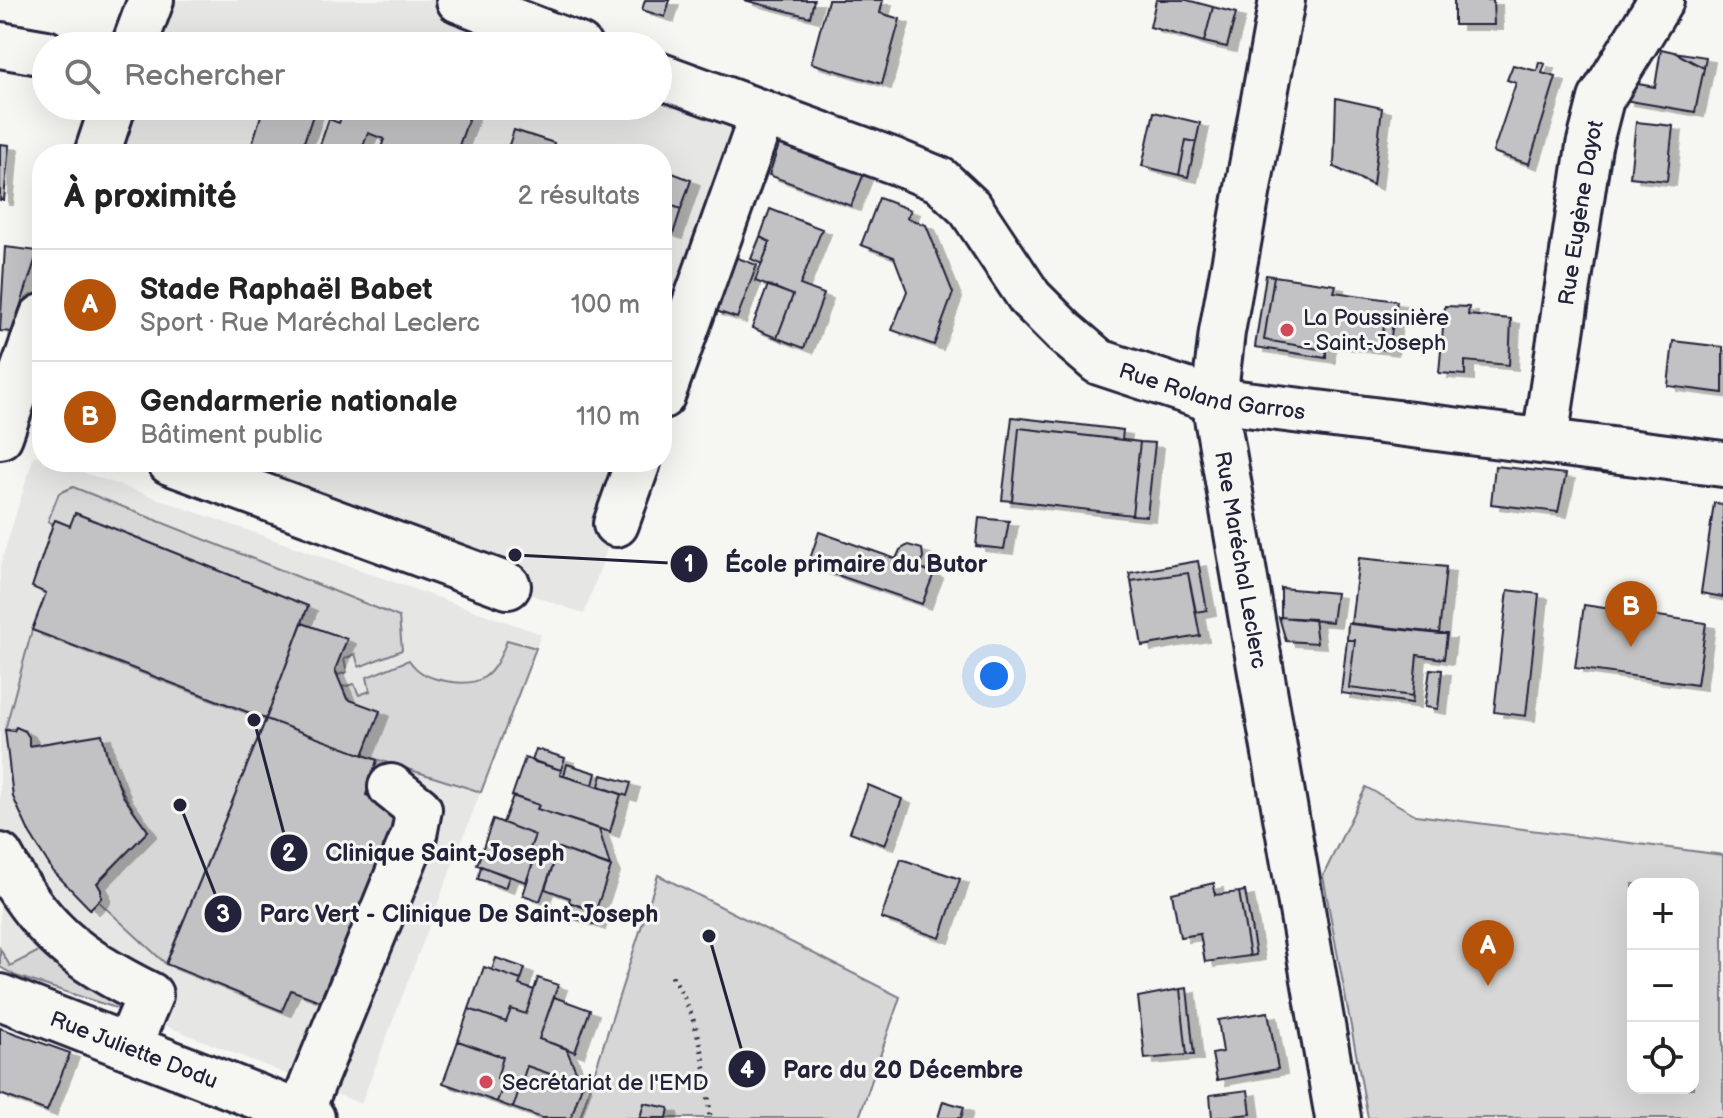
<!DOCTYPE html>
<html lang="fr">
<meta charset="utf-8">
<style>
:root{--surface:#fff;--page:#f2f2f2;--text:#222;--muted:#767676;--line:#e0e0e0;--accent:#b45309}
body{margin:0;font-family:"Balsamiq Sans",sans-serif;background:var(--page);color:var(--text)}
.controls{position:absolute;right:24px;bottom:24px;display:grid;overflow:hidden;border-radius:16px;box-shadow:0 8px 32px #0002}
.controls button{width:72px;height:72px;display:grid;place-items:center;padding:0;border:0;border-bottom:2px solid var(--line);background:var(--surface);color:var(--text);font:40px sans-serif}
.you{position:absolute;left:994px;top:676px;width:28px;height:28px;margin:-20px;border:6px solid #fff;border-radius:50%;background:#1a73e8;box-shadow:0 0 0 12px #1a73e833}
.badge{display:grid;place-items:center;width:52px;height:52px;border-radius:50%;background:var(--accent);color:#fff;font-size:26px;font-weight:700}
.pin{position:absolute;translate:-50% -66px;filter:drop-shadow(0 2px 4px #0008)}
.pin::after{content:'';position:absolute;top:42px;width:28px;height:24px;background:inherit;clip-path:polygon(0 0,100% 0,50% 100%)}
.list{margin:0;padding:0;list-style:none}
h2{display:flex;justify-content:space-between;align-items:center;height:104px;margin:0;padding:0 32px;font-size:34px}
h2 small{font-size:26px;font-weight:400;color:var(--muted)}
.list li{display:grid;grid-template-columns:52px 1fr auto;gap:24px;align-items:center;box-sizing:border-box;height:112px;padding:0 32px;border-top:2px solid var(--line)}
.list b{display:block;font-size:30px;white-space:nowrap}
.list p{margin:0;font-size:26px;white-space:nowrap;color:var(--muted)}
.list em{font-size:26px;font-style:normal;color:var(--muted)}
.icon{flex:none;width:44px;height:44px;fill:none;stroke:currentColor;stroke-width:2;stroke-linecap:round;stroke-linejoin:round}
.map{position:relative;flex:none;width:1723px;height:1118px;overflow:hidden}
.search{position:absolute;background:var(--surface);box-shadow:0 8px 32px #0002;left:32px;top:32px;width:640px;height:88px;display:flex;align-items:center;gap:20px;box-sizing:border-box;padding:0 28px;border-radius:44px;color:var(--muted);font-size:30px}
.panel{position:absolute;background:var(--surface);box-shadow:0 8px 32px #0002;left:32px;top:144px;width:640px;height:328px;border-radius:32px}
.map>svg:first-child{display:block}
.built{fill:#e6e6e4}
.green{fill:#d7d7d7;stroke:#7c7c89;stroke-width:2;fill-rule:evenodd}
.building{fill:#c2c2c4;stroke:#22223b;stroke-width:2;filter:url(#shadow)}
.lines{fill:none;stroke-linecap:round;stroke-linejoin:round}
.minor-casing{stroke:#22223b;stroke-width:50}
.path{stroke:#22223b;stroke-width:5;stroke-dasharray:2 6;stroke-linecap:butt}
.minor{stroke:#f6f6f2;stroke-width:44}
.poi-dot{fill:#d1495b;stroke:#f6f6f2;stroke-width:3}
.labels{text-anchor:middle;stroke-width:6;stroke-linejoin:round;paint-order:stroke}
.street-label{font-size:22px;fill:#22223b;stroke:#f6f6f2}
.poi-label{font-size:22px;fill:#22223b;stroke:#f6f6f2;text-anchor:start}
.leader{fill:none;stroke:#22223b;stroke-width:3}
.callout-dot{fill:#22223b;stroke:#f6f6f2;stroke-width:3}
.mark-label{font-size:24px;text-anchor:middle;font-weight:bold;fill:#fff}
.callout-label{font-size:24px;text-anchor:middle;font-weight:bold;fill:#22223b;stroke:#f6f6f2;stroke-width:6;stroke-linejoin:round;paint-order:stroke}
</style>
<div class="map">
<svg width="1723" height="1118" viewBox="0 0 1723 1118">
<defs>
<filter id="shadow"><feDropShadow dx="9" dy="5" stdDeviation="0" flood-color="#0004"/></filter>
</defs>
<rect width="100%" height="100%" fill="#f6f6f2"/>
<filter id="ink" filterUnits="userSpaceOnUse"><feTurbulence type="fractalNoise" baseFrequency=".0125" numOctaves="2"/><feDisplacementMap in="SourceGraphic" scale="16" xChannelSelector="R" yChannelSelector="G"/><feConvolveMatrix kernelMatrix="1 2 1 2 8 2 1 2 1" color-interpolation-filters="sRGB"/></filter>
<g filter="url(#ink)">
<path class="built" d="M151,0H455L581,46H134Z
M658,74L763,113L662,396V154H97L113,106H658Z
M34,455L42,458V462H54L541,634L361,1104L119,1007L10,966L0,949V566Z
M170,462H638L584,614Z"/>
<path class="green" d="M73,487L399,617L402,650L359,667L355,654L344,659L347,672L338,675L335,670L346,639L302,623L308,606L76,513L70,526L56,520L53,524L48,521L59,493Z
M32,630L266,719L166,964L98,901L101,890L97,883L148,831C125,801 110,771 102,735L29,746C28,729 20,726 5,730Z
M507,640L536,648L481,792L363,755L380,711L347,699L342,687L354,684L359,695L370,691L367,677L409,660C417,672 427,677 441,680C482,689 493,677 507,640Z
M1366,787L1416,815L1723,855V1118H1368L1323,876ZM1633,884H1693V1088H1633Z
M658,875L900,997L859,1118H580Z
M0,949L10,966L41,950L119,1007L141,1016L16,976L0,967Z"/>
<path class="building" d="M645,0H670L665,17L642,10Z
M744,0H814L810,17Z
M828,0H883L880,13L900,19L882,84L811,63Z
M1156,0H1187L1213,7L1204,42L1150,27Z
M1454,0H1493L1494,25H1454Z
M1213,7L1236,13L1227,47L1204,42Z
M287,36L317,46H284Z
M1661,49L1674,52L1704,68L1695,112L1624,100L1627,82L1655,87Z
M1674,52L1706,57L1704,68Z
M1539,62L1545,64L1542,73L1556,77L1529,164L1493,152L1516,83L1507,80L1513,65L1537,71Z
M1336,98L1382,108L1373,185L1334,167Z
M264,106H316L300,154H249Z
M345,106H473L456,154H379L384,139L368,133L360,154H317L329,119L339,123Z
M1154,112L1200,123L1196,142L1186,140L1179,175L1142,166Z
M1636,122L1673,126L1667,181L1630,177Z
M514,130L554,143L550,154H506Z
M1186,140L1196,142L1188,177L1179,175Z
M780,142L864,173L851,206L769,175Z
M0,144L9,145L4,200H0Z
M662,169L691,180L681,209L670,205L662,229Z
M879,198L911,210L907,218L926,225L953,293L934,345L892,330L907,291L894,257L861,245Z
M670,205L681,209L673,234L662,230Z
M770,209L822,229L800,285L824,294L804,348L777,338L793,295L755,281L770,242L760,237Z
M760,237L770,242L762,264L751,259Z
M5,247L38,251L12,332L0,331Z
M732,256L757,265L737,318L713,310Z
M1266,275L1274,276L1264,340L1326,350V358L1255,347Z
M1274,276L1336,285L1334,292L1397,301L1393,322L1385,320L1381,344L1328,343L1326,350L1264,340Z
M768,285L793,295L777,338L752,328Z
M1445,306L1469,307L1468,315L1511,319L1509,365L1465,361V375L1439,373Z
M1385,320L1393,322L1389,350L1328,343L1381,344Z
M1673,341L1723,347V393L1668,386Z
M1012,417L1123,430L1122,440L1019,428L1012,501L1002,500Z
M1019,428L1140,442L1132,515L1012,501Z
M1140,442L1155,443L1147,516L1132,515Z
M1495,466L1566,474L1558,512L1491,504Z
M1714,503L1723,504V597L1701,593Z
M75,513L308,606L266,719L32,630L46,593L32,587L53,524L55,520L70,526Z
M979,518L1009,521L1004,549L976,546Z
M819,532L896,559L900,550L908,545L922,549L923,557L920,568L934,573L922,604L808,565Z
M1359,558L1446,567L1439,634L1351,624Z
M1198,561L1207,610L1196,612L1188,573L1131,581L1129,573Z
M1188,573L1200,636L1142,646L1131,581Z
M1281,588L1336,593L1332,622L1281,617Z
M1508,590L1539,594L1526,716L1494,712Z
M1584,605L1706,623L1697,685L1575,668Z
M1279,617L1314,619L1317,643L1286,641Z
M302,623L347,639L335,670L347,699L380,711L363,755L266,719Z
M1348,623L1447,634L1444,659L1417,655L1413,696L1349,688L1355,640H1347Z
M1347,640H1355L1349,688L1413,696L1412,703L1341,693Z
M1430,669L1442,670L1438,709L1425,707Z
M266,719L377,760L366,795L400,811L320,1001L291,990L282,1011L166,964Z
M16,727L25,731L29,737V746L102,734L107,756L123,796L148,831L97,883L101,890V898L90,909L53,871L30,834L13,797L5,730L14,731Z
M536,749L565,758L561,770L532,761Z
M525,758L561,770L560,775L621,794L610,832L537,809L539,805L512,796Z
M567,764L596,773L593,785L564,776Z
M602,775L631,783L627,796L599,786Z
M868,785L902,799L885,845L850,832Z
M513,796L539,805L537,809L599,829L610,866L559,848L540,901L523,895L535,857L528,854L535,835L503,823Z
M493,819L535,835L528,854L535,857L526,882L477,865Z
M559,848L611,867L595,912L569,902L570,898L545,889Z
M901,859L960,879L940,938L881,918Z
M481,866L509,877L505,888L478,879Z
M1214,883L1215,895L1239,892L1250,956L1205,962L1200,934L1180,937L1172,893Z
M1245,891L1256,955L1250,956L1239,892Z
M569,902L600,913L596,925L564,914Z
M496,958L525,968L521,980L492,970Z
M484,967L521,980L519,985L534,990L526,1014L511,1009L506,1022L469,1009Z
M538,978L558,985L539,1039L566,1048L582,1085L527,1066L513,1108L497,1102L505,1080L497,1078L503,1057L458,1041L469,1009L506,1022L511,1009L526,1014Z
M1187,988L1194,1055H1187L1180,989Z
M1180,989L1187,1055L1145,1059L1138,997Z
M554,997L590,1010L575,1052L539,1039Z
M1268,1012L1278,1069L1217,1080L1212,1054L1223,1052L1218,1020Z
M0,1028L70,1053L47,1111L0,1094Z
M458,1041L503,1057L497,1078L505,1080L497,1102L443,1083Z
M527,1066L582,1085L571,1118H542L513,1108Z
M1248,1090L1251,1114L1212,1118L1210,1095Z
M943,1101L964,1107L961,1118H938Z
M644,1103L669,1108L667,1118H640Z"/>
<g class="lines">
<defs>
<g id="minor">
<path d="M459,0L579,46"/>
<path id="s1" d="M1282,0L1222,332L1214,400L1338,1118"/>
<path d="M0,45L46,53"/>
<path d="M134,46L151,0"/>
<path id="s2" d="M658,75L894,161L940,180L970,208L1030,298L1064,332L1099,362L1214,400L1723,464"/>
<path d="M97,154L113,106"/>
<path d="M662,396L763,113"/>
<path d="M0,436L42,317"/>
<path id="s3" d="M1545,440L1589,146L1601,99L1661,0"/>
<path d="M170,462L508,586"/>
<path d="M616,524L638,462"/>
<path d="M0,856C40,930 75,958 150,995L129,1045"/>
<path id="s4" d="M0,997L312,1118"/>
<path d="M300,1114L414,835L419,809L391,787"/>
</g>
</defs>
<use href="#minor" class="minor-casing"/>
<path class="path" d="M672,976C701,1024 706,1063 710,1118"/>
<use href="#minor" class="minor"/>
</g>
</g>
<g class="poi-dot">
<circle cx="1287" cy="330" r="8"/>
<circle cx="486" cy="1082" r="8"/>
</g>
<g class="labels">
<g class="street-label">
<text dy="8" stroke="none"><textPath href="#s3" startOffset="230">Rue Eugène Dayot</textPath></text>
<text dy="8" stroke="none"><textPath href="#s2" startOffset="662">Rue Roland Garros</textPath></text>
<text dy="8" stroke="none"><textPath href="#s1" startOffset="568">Rue Maréchal Leclerc</textPath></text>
<text dy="8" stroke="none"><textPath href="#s4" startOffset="144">Rue Juliette Dodu</textPath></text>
</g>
<g class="poi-label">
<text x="1303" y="325">La Poussinière<tspan x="1303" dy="25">- Saint-Joseph</tspan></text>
<text x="502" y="1090">Secrétariat de l'EMD</text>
</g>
</g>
<path class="leader" d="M515 555L689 564M254 720L289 853M180 805L223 914M709 936L747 1069"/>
<g class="callout-dot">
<circle cx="515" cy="555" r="8"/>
<circle cx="254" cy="720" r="8"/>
<circle cx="180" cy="805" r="8"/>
<circle cx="709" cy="936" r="8"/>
<circle cx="689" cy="564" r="20"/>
<circle cx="289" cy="853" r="20"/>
<circle cx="223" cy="914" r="20"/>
<circle cx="747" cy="1069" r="20"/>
</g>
<g class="mark-label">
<text x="689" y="572">1</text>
<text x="289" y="861">2</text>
<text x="223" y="922">3</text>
<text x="747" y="1078">4</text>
</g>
<g class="callout-label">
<text x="856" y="572">École primaire du Butor</text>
<text x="445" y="861">Clinique Saint-Joseph</text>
<text x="459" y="922">Parc Vert - Clinique De Saint-Joseph</text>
<text x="903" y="1078">Parc du 20 Décembre</text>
</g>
</svg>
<div class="controls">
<button>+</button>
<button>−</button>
<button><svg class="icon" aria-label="locate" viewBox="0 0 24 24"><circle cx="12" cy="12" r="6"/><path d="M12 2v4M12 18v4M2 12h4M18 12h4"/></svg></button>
</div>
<div class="you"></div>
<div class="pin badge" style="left:1488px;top:986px">A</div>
<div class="pin badge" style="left:1631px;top:647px">B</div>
<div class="search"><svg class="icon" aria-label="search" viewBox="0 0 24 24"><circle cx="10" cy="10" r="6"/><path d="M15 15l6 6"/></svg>Rechercher</div>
<section class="panel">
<h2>À proximité<small>2 résultats</small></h2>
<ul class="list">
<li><span class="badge">A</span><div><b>Stade Raphaël Babet</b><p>Sport · Rue Maréchal Leclerc</p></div><em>100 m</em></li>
<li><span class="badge">B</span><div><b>Gendarmerie nationale</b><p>Bâtiment public</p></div><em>110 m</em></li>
</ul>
</section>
</div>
